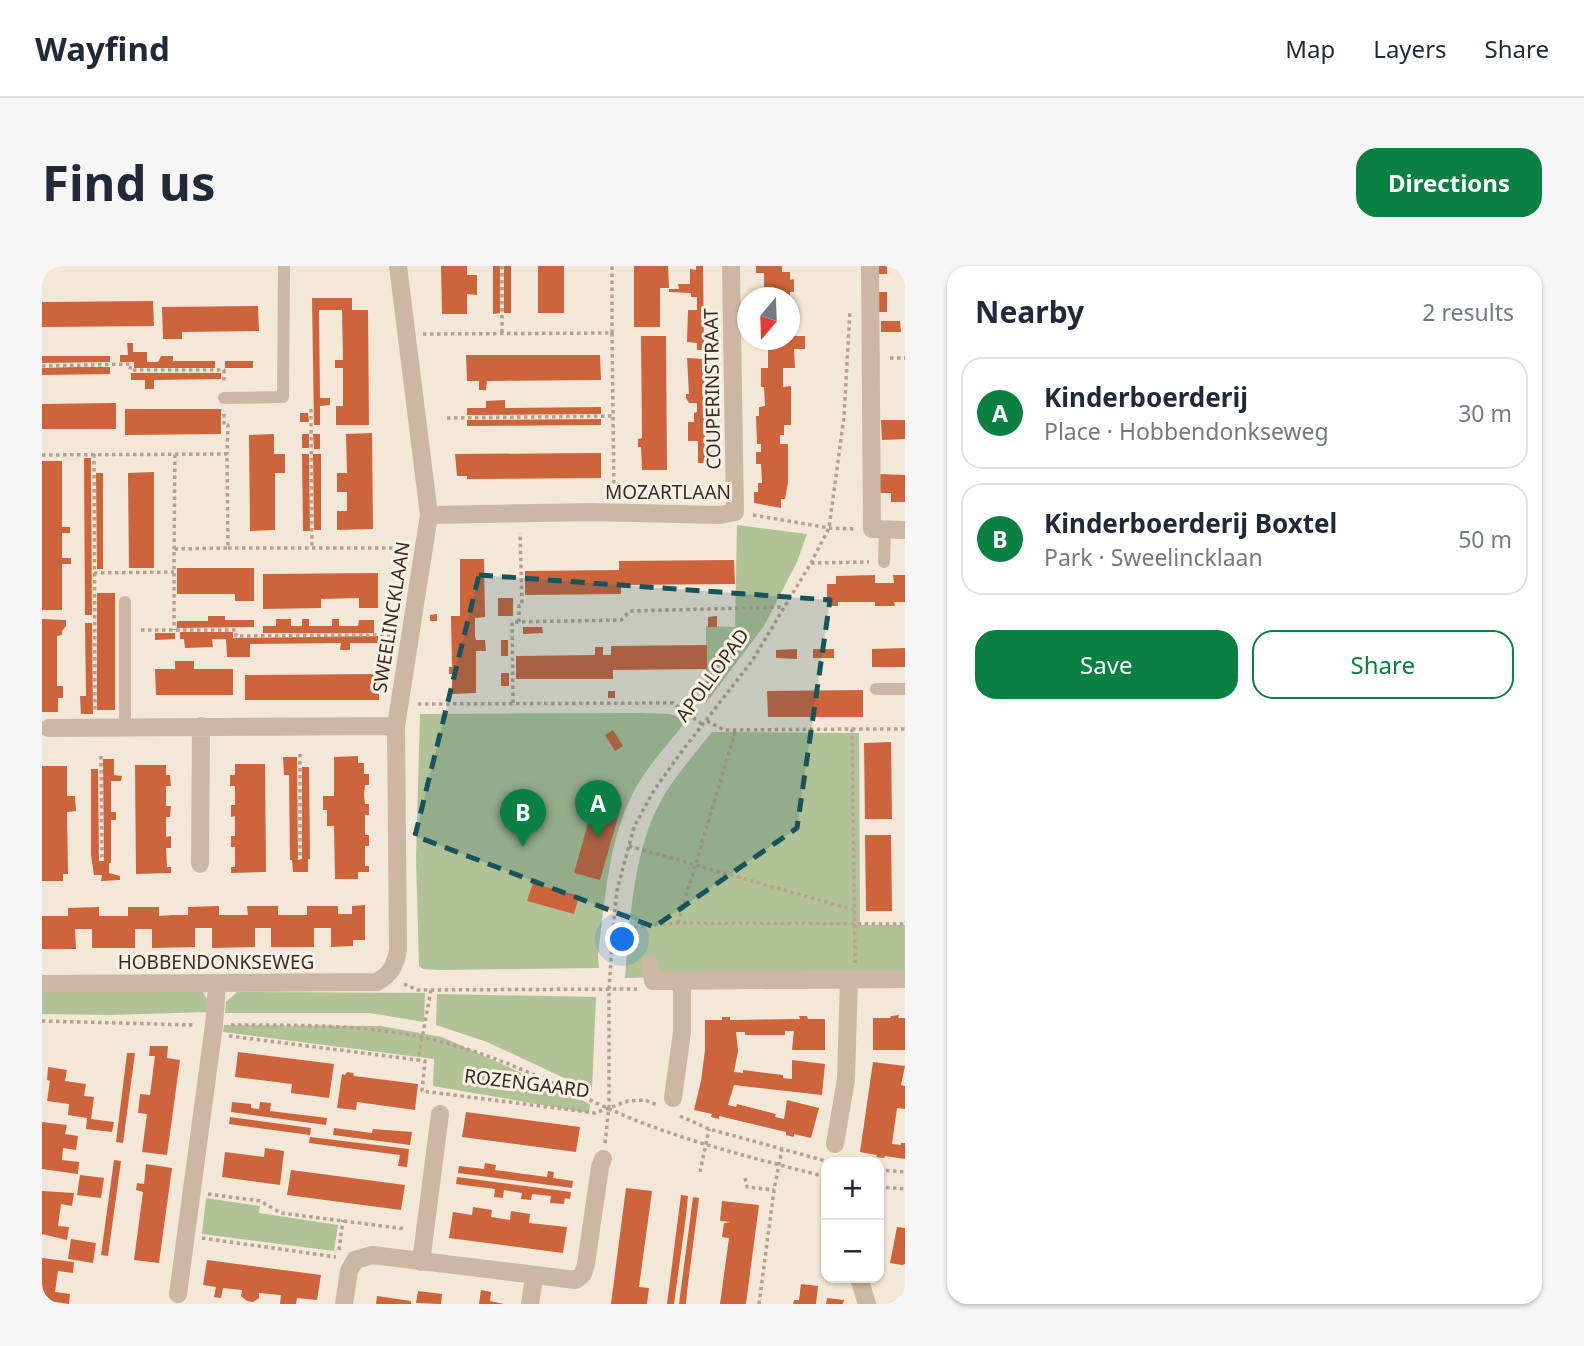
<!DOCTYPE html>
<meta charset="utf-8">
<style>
:root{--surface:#fff;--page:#f6f6f7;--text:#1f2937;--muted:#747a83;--line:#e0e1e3;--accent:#0b8043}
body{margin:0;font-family:"Noto Sans",sans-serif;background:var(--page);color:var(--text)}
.controls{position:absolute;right:21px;bottom:21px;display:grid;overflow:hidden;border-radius:14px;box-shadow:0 2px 5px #0004}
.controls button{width:63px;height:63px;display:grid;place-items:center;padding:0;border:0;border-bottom:2px solid var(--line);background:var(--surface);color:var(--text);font:35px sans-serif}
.compass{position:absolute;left:695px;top:21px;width:63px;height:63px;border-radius:50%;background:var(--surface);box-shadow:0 2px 5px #0004;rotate:199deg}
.you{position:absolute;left:581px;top:674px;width:24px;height:24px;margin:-18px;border:5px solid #fff;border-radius:50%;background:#1a73e8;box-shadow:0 0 0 10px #1a73e833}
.badge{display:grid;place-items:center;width:46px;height:46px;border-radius:50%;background:var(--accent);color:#fff;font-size:23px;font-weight:700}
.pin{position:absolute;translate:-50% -58px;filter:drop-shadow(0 2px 4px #0008)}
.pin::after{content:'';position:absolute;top:37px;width:24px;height:21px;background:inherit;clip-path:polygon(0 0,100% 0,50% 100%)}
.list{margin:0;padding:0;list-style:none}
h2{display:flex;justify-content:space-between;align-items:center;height:91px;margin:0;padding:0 28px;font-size:30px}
h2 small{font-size:23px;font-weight:400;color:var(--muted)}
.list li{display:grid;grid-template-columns:46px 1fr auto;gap:21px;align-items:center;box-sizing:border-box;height:112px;margin:0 14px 14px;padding:0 14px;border:2px solid var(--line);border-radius:21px}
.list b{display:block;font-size:26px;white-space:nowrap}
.list p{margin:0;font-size:23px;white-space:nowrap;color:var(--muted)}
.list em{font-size:23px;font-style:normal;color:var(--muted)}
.actions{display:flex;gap:14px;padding:21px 28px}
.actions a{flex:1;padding:16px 0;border:2px solid var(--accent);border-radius:21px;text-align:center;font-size:24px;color:var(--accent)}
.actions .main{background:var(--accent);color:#fff}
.map{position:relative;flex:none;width:863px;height:1038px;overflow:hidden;border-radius:21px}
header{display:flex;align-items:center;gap:42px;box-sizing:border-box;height:98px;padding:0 35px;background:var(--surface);border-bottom:2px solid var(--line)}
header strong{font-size:33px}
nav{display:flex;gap:38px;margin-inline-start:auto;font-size:24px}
.intro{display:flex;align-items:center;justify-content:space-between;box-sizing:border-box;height:168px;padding:0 42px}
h1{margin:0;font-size:49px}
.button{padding:18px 32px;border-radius:21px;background:var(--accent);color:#fff;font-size:24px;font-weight:700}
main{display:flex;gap:42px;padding:0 42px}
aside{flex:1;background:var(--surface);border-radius:21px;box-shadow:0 2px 5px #0004}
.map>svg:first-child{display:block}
.green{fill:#b2c297}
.building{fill:#cd643b}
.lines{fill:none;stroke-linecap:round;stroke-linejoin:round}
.path{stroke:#b7a18e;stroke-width:3.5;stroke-dasharray:3.5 3.5;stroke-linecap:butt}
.lane{stroke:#cbb7a3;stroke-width:12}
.street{stroke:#cbb7a3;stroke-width:18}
.marked{fill:#19535a;fill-opacity:0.2;stroke:#19535a;stroke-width:5;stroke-dasharray:14 9;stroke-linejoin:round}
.labels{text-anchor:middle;stroke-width:6;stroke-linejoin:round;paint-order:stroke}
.street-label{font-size:19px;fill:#362b26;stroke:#faf1e4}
</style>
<header>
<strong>Wayfind</strong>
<nav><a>Map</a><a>Layers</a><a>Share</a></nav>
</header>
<div class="intro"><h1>Find us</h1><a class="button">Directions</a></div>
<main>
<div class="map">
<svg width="863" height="1038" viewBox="0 0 863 1038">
<rect width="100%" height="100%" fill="#f3e7d8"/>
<path class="green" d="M695,259L765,268L755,296L722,360L664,437V360L693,361Z
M598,447L628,448L645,454C628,476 606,499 593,523C566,574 563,634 556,690L557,702L398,704L381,703L377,700L374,591L378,448Z
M670,466L817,467L818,659H863V705L583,712C588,655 591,582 621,531C635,508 653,487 670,466Z
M0,725L161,726L167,737V746L68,749L0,748Z
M195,726L383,727L382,756L327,747H183L184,736Z
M395,728L554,731L550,825L445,776L394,759Z
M182,759L339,760L400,771L548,838L547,847L391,820L392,793L181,766Z
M164,932L218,940L217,947L296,959L292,985L160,968Z"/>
<path class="building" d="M399,0H425V9H435V29L425,28V48H400Z
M451,0H458V47L451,48Z
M462,0H469V47H462Z
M496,0H522V47H496Z
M592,0H626L627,22H618V61H592Z
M654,0H661L662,84H655V77L645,76L646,44H655V31H649V27L627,26V23H637L636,18H648V3L654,4Z
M714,0H740V6H748V14L752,13V26H748V32H722V7H714Z
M836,0H845V8H836Z
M836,26H845V46H836Z
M270,32H310V44H326L327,159H294V140H301V102H293V94H301L300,44H277L278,132H288V139L278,140V159H272Z
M111,35L112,60L0,61V36Z
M216,40L217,65L140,66V73H121L120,41Z
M839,55H858L859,66H839Z
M748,63H752V70H763V83H752L753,102H741V121L749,120V159H742V169H738V178H746V217L743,233H739V242L712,237V226H716V217H720L719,198H714V186H719V178H715L714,150H717V141L723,140L722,121H719V102H726V74H748Z
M599,70H624L625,204H600L599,181H596V173L600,172Z
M85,77H91V86H105V96H116L119,90H131V95H173V102H92V96H78V89H86Z
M424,89H558L559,114L445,115L444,124H437V115H425Z
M0,90H68V96L0,97Z
M645,92L662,93L663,197H656V175H646V156H652V147L655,146V137H647L644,132V128H647Z
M183,95H211V102H183Z
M35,101H68V108L0,109V102Z
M89,107H179V113L112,114V123H103V114H89Z
M463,134V142L559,141V148L425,149V142H444V135Z
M74,137V163H0V138Z
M83,143H179V168L83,169Z
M258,147H266L267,156H258Z
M559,153V159L425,160V154Z
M839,154H863V173L840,174Z
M330,167L331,263L295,264V245H305V226H295V207H305L304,168Z
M232,168V188H243V207H233V264L208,265L207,169Z
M260,168H267V182H260Z
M271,168H278V183H272Z
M559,187V212L425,213V210H415L413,188Z
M260,188H267L268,265H261Z
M271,188H279V264H272Z
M42,192H49L50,349H43Z
M0,195H20V261H28V267H20V292H29V298H20V344H0Z
M112,206V302H87L86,207Z
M54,207H61V303H55Z
M837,208L863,209V236H849V227H837Z
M418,293H442L443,351L433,352V370L434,374H443L444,385H434V427L410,428V408H407V401H410L409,350H418Z
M692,294L693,318L579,319V328L483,329V305L577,304V295Z
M135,302H212V335H193V328H135Z
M336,307V342H317V332L279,333V342L221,343V308Z
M833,309V317H852L851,309H863V336H852L853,340H833V336H796V340H785V318H794V310Z
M55,327H73V444H55Z
M456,332H471V350H456Z
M395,348V355H388V349Z
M166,350H183V354H212V361L135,362V355H166Z
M675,350V361H666V351Z
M0,353L24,354V360L20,365V369L15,370V420H21V432H16V446H0Z
M234,353H249V360H260V353H267V360H290V353H297V360H316L317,354H332V367H221V360H234Z
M43,357H50L51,448H39L38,430H44Z
M481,361H500L501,367L481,368Z
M138,366H191V372L336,370V377H308V384H298L299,377L208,378V391H185L184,373H170L171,381L143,382L142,373H138Z
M113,367H133V373L113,374Z
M459,374H466V390H459Z
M665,379V403L571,404V413H474V390L553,389V381H561V389H569V380Z
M863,382V401H830V383Z
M755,383V393L734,392V384Z
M771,383H792V392H771Z
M133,395H152V403H191V429H114L113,403H133Z
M459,407H467V420H459Z
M337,408V434H203V409Z
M821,424V451H726L725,425Z
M566,425H573V432H566Z
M571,464L581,480L573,485L563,469Z
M849,476L850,553H823L822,477Z
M316,490V497H322V508H327V519H323L322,529L323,538H327V549H323V569H327V580H323V600H327V606H316V613H293L292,560H285V544H281V530H292V491Z
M241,491H255L256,594L260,593V501H267L268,593H266V606H251L250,594H248L247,509H242Z
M61,493H72V509L80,510L79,515H69V546H74V554H69V597H67V607L78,610V614L59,615L60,609H52L49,589V503H56L57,595H62Z
M193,498H223L224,606L189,607V601H193V581H189V570H193V550L189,551V539H193V520H188V509H193Z
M93,499H124V509H128L129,520H124V540H129L128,551H124V571L129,570V582H124L125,601H129V607L94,608Z
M0,500H25V530H33L34,545L25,546L26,608H21V615H0Z
M554,529L580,537L558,614L532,607Z
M823,569H849L850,645H824Z
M491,617L537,630L532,648L485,635Z
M323,639V674H311V680L289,681V662H272V681H229V662H213V681L170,682V662H153V681L110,682V663H93V682H50V663H33L34,683H0V650H26V642L57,641V650H86V641H117V650L131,649H146V641L177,640V649H206L205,640H236V649H265V640H296V648H310V640Z
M857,749L856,752H863V784H831V752H848L849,750Z
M757,750H765L766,753H783V784H750L752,765H743V769H703V766H694L696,785L692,806L701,807V804L741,809V812L750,813V794L783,798L780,829L692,819L686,839L694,841L695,838L734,848L733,851L742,853L745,834L777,842L769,872L752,868V871L744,869V866L677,850V853L669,851L670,848L652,844L659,815L663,784V754H680V751H688V754L758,753Z
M108,780H126L125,792L138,794L125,889L100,886L105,848L96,847L98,828L108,829L113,790H107Z
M196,786L292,798L287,832L249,827L250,818L193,811Z
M85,787H93L81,877L74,876Z
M831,796L863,800L859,819L863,820V843L855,842L850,878L859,879V877H863V893L843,890L842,892L834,891L835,889L818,886Z
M6,801L25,804L23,815L44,818L42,830L52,831L49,853L72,856L70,866L44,863L45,852L26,849L27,838L5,835L8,815L5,814Z
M305,806L311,807L312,810L376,818L373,844L315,836L314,844L295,842L300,808L303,809Z
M190,836L209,838V842L217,843L218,836L229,837L228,845L285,852L284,859L189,846Z
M424,846L538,861L534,886L420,871Z
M188,851L269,862L268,869L187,858Z
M0,856L25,859L23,868L36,870L34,884L21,882L20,894L37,896L36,908L0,903Z
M292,862L330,867L331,863L370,866L368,879L291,869Z
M268,871L367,883L365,901L356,900L358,889L267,877Z
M223,882L242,885L238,919L180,911L183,886L222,891Z
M72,894L79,895L66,990L59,989Z
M443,897L454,899L453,904L505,911L506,905L512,906L511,912L531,915L530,922L416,907L417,900L442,903Z
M104,898L130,902L117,997L92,994L101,926L94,924L95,917L102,918Z
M249,904L363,919L359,944L245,929Z
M38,909L62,912L59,932L35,929Z
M415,911L529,926L528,933L523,932L522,938L508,937L509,930L490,928L489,934L479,933L480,927L462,924L461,932L452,931L453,923L414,918Z
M584,922L610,925L597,1021L607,1022L605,1038H569Z
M0,925L32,927L30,940L19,938L16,960L27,961L25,974L0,968Z
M639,929L646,930L644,950L632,1038H625Z
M651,931L657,932L645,1026L644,1038H637Z
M680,935L717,939L704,1038H678L687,972L680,971L682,957L689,956L678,955Z
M431,941L450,944L449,951L468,954L469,945L488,948L487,957L525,961L521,987L407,972L411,946L430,949Z
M855,961L863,962V998L860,999L848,997Z
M29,973L54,977L51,997L26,993Z
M0,992L32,996L31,1007L16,1005L13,1026L28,1028L27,1038L0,1034Z
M165,994L279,1009L275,1034L255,1032L254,1038H238L239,1029L217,1027V1032L211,1036L205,1035L199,1030L200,1024L181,1022L179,1032L172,1031L174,1021L161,1019Z
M759,1018L776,1020L774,1038H751L752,1034H757Z
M439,1024L449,1026L448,1035L462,1038H437Z
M376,1025L400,1028L399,1038L374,1037Z
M335,1030L369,1035V1038H334Z
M785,1032L802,1034L801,1038H784Z"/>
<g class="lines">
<path class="path" d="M460,0V68
M570,67L572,229
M381,68L570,67V0
M848,92H863
M0,100L89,98L88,104H182V116
M269,143L270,282
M182,148V159H186L185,188
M405,152L571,150
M52,188L53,445
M0,189L185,188L186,282L132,283V364
M711,249L787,262L814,263
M186,282H362
M132,283L133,188
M769,297L827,296
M52,307L132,306
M477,356V340L480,339L478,267
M99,364H194V370L351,369
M471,437L470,356L579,354L588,345L742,341
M376,438L631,437L661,459
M665,455L682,464L810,463L813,697
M810,463H863
M258,488V592
M59,490L60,593
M587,580L812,644
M636,657L694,463
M571,663L636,657L863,658
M362,718L376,724L595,723
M389,724L376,794L383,795L380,825L553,847L586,835L603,834L615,839
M0,755L153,759
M189,759C264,759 342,758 415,780C473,797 526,825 581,849C647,877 716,893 784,911
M187,770L376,794
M638,850L667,863L784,895
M563,877L567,841V724L571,663L575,624L592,561L611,526L637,489L710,395L769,297L787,262L802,151L808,44
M837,904L863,906
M658,906L667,863
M703,912L705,921L732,924
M837,921L863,923
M166,928L218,935L239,947L364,963
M160,972L294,991
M297,984L301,954
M717,1038L732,924L740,883"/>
<path class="lane" d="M182,132L241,131L242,0
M842,296L843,264
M834,423H863
M83,460V336"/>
<path class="street" d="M828,0L830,263L863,264
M387,249L550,246L678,249L693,246L689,0
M7,462L354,460
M158,598L159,460
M608,698L611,715L863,713
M0,718L335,716C349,708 353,700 356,684L354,460L387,249L356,0
M631,832L640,766V715
M793,878L804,813L807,713
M379,996L398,848
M817,1012L825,1038
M136,1028L172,759L175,718
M302,1038L307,1005L313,994L330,989L534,1014L541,1008L544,998L558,901L561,893
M488,1038L492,1011"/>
</g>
<path class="marked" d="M437,309L788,334L755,562L612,661L373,570Z"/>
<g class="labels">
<g class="street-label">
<text transform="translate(670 123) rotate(-91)" y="7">COUPERINSTRAAT</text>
<text x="626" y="233">MOZARTLAAN</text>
<text transform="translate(349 351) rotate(-81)" y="7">SWEELINCKLAAN</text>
<text transform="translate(670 409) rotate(-54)" y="7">APOLLOPAD</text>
<text x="174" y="703">HOBBENDONKSEWEG</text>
<text transform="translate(485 817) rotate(7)" y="7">ROZENGAARD</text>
</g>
</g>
</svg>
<div class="controls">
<button>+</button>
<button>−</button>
</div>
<svg class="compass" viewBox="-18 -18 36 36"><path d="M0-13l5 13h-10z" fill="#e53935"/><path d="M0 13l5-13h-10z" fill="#747a83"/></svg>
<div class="you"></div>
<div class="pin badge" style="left:556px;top:572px">A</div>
<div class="pin badge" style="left:481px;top:581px">B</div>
</div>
<aside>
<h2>Nearby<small>2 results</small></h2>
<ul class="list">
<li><span class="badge">A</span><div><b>Kinderboerderij</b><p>Place · Hobbendonkseweg</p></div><em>30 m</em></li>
<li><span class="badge">B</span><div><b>Kinderboerderij Boxtel</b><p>Park · Sweelincklaan</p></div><em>50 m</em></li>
</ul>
<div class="actions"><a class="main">Save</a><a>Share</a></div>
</aside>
</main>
